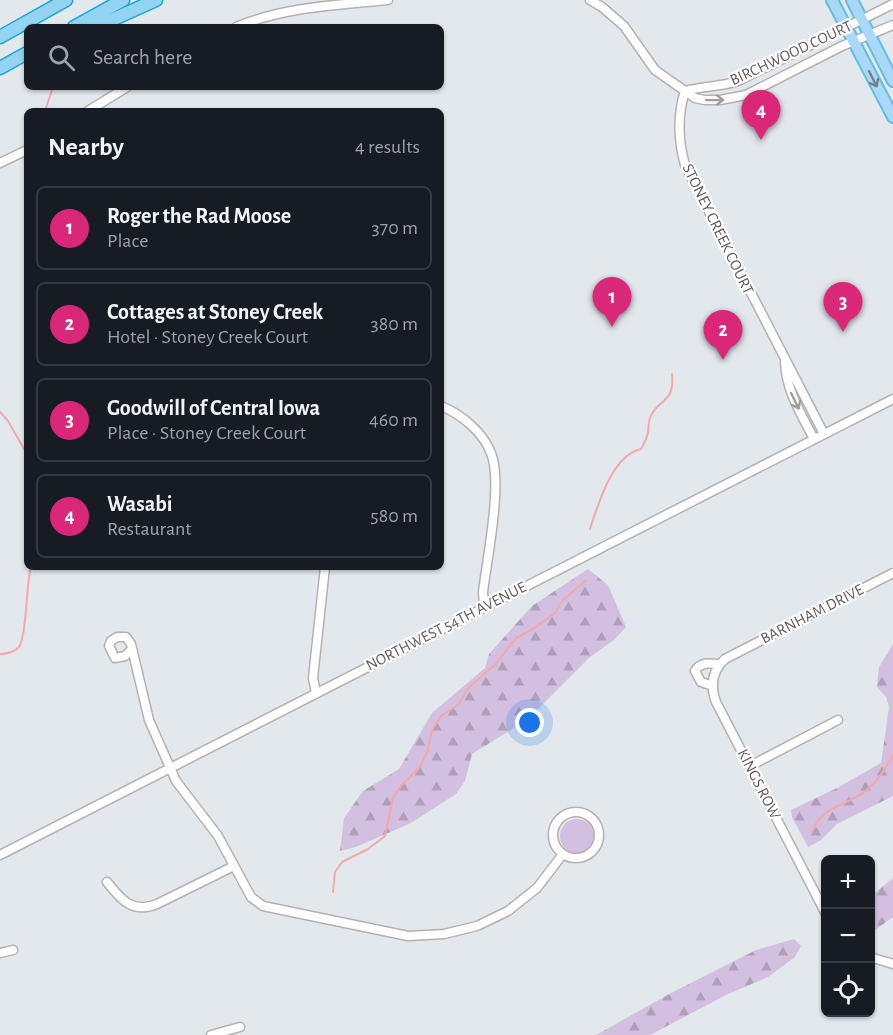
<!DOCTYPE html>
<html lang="en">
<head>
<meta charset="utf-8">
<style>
	:root { --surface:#171b24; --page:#20242c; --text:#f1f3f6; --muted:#9ea1a6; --line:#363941; --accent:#db2777 }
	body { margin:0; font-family:"Alegreya Sans",sans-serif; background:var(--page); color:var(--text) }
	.controls { position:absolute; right:18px; bottom:18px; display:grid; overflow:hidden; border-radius:9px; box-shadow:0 2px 4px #0004 }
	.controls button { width:54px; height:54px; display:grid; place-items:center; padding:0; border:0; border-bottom:2px solid var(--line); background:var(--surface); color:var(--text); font:30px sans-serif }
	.you { position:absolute; left:530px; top:723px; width:21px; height:21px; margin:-15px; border:4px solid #fff; border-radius:50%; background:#1a73e8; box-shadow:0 0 0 9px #1a73e833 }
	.badge { display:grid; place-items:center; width:39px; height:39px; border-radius:50%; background:var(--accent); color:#fff; font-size:20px; font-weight:700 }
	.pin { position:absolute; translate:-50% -50px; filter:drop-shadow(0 2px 3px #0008) }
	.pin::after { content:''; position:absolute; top:32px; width:21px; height:18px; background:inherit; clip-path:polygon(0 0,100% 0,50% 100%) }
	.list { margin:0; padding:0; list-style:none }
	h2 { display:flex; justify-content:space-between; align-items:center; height:78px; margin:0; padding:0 24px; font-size:26px }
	h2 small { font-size:20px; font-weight:400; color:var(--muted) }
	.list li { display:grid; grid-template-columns:39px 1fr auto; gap:18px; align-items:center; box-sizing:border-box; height:84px; margin:0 12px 12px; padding:0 12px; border:2px solid var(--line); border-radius:9px }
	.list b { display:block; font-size:22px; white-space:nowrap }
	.list p { margin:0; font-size:20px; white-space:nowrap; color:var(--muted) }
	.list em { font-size:20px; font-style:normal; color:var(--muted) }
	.icon { flex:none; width:33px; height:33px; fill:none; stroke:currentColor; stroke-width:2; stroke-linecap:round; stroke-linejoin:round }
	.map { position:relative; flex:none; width:893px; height:1035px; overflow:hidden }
	.search { position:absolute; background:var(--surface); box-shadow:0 2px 4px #0004; left:24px; top:24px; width:420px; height:66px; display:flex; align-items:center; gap:15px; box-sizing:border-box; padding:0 21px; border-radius:9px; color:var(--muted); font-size:22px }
	.panel { position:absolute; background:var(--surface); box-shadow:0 2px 4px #0004; left:24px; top:108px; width:420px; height:462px; border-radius:9px }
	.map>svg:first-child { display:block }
</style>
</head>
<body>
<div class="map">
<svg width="893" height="1035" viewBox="0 0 893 1035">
	<defs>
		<pattern id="forest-firs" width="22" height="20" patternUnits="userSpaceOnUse" patternTransform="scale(1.5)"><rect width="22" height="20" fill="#d3c0e1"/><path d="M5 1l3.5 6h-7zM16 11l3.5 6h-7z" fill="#af9fb9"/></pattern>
	</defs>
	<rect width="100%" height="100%" fill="#e2e8ec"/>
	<!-- green -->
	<path fill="#d3c0e1" d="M560 836a17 17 0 1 1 34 0a17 17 0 1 1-34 0Z"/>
	<!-- forest -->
	<path fill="url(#forest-firs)" d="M 588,569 L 608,585 L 626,627 L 614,640 L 590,657 L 527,720 L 472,754 L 465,781 L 456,794 L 411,823 L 356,847 L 340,851 L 344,818 L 363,791 L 399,769 L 432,713 L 485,668 L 489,654 L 532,606 Z
		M 893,644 L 893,796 L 837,824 L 821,840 L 808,847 L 792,817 L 791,810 L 837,788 L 881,763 L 889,707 L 886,697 L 877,687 L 879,667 Z
		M 893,878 L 893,917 L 871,933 L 871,896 Z
		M 794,939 L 801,946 L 795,957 L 768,977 L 726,995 L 650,1035 L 596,1035 L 671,993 L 756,950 Z"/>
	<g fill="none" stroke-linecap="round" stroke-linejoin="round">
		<!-- stream -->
		<path stroke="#f6a7a7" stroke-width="2" d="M 45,111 L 53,87
			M 0,412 L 8,421 L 27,454
			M 590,529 C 598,505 612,455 641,449 C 644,444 647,438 648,432 C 649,426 648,423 650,418 C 657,398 675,405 672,374
			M 0,654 C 5,654 14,652 18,648 C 27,639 26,583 31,567
			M 812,832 C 822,804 849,806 868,789 C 879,779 887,767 893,754
			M 333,892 L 335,872 L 342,862 L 368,849 L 385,836 L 393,798 L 401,786 L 419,768 L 427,753 L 432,730 L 441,716 L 458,705 L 469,687 L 495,665 L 516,638 L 533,629 L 555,613 L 563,600 L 585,581"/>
		<!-- minor casing -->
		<g stroke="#b6b1af" stroke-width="11">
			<path id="minor" d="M 590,0 L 602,7 L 624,26 L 655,70 L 695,98 L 704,100 L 720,100 L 746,95 L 842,46 L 893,25
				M 236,27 C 284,7 336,5 388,0
				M 685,91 C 677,116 678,140 685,165 L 824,434
				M 685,91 C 703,86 720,87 738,81 L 893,4
				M 88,111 L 127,87
				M 0,163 L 27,150
				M 785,362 C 786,390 801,414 814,439
				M 441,406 C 461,414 483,432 491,453 C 503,483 487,558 483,592 L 484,607
				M 132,649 L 125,656 L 115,658 L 109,646 L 111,641 L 117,637 L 126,637 L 131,644 L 149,720 L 176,781 L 218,836 L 251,897 L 263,906 L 408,936 L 444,934 L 477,926 L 508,911 L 537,888 L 563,854
				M 713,686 L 701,682 L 695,671 C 700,662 710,663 719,664
				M 316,693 L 313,678 L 325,567
				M 750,766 L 838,720
				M553 835a23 23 0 1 1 46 0a23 23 0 1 1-46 0Z
				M 0,855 L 893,399
				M 107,882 C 121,900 133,914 157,904 L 234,866
				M 826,914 L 716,702 C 710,686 712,671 725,659 L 893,573
				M 0,953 L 13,950
				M 870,957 L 893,964
				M 211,1035 L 240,1027"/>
		</g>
		<!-- major casing -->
		<g stroke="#63bee3" stroke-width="14">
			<path id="major" d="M 832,0 L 893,117
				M 852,0 L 893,81"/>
		</g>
		<!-- highway casing -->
		<g stroke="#15a6d8" stroke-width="15">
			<path id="highway" d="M 74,27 L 123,0
				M 96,27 L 156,0
				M 0,37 L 66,0
				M 0,68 L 27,53"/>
		</g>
		<!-- minor -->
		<use href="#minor" stroke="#fff" stroke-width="8"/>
		<!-- major -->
		<use href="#major" stroke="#abd8f7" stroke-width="10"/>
		<!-- highway -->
		<use href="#highway" stroke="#92d4f2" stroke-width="12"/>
	</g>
	<!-- one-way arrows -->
	<defs><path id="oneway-shaft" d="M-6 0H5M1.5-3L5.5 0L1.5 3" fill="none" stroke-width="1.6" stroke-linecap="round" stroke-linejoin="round" transform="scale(1.5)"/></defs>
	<use stroke="#778089" href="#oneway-shaft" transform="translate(873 79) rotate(63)"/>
	<g stroke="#a09d9c">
		<use href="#oneway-shaft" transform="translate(715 100) rotate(-1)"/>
		<use href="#oneway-shaft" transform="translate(795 401) rotate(64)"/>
	</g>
	<g text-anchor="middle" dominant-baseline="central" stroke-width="4.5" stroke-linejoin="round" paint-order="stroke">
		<!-- street labels -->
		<g font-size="16" fill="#615b5a" stroke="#fff">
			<text transform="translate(791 53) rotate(-25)">BIRCHWOOD COURT</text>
			<text transform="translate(718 229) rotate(64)">STONEY CREEK COURT</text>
			<text transform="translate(812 614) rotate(-27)">BARNHAM DRIVE</text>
			<text transform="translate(446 626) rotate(-27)">NORTHWEST 54TH AVENUE</text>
			<text transform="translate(759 784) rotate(63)">KINGS ROW</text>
		</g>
	</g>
</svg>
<div class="controls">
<button>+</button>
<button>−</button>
<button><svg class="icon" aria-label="locate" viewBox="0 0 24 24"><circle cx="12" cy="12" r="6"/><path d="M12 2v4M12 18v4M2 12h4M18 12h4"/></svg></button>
</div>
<div class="you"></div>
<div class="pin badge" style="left:612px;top:327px">1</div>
<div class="pin badge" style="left:723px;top:360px">2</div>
<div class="pin badge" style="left:843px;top:332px">3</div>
<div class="pin badge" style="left:761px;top:140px">4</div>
<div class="search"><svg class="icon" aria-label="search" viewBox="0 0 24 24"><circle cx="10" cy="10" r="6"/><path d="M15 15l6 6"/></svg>Search here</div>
<section class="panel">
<h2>Nearby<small>4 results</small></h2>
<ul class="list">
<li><span class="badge">1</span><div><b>Roger the Rad Moose</b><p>Place</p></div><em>370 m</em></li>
<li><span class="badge">2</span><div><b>Cottages at Stoney Creek</b><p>Hotel · Stoney Creek Court</p></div><em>380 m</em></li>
<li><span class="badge">3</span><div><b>Goodwill of Central Iowa</b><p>Place · Stoney Creek Court</p></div><em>460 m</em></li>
<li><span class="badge">4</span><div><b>Wasabi</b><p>Restaurant</p></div><em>580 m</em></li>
</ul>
</section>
</div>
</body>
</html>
